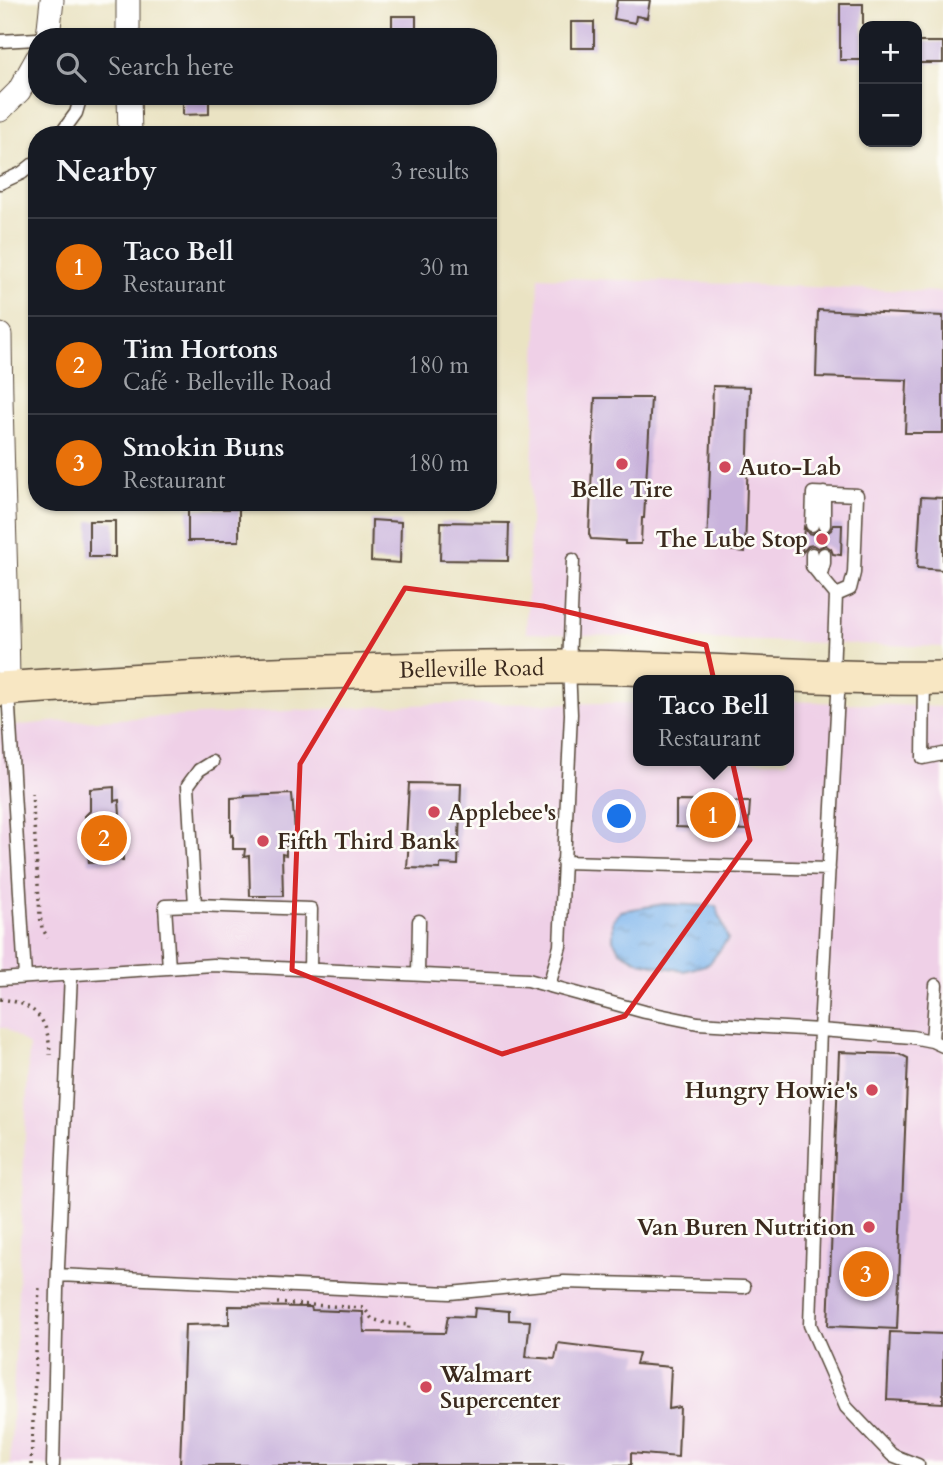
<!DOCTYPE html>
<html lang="en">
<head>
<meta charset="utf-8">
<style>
	:root { --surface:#171b24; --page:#242831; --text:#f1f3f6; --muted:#9ea1a6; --line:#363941; --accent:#db2777 }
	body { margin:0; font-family:Cardo,serif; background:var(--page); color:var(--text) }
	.controls { position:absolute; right:21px; top:21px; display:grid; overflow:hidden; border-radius:14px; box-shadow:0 2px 5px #0004 }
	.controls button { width:63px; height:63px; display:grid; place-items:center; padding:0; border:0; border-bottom:2px solid var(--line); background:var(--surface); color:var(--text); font:35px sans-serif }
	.you { position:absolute; left:620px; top:817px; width:24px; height:24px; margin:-18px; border:5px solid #fff; border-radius:50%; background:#1a73e8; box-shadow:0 0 0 10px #1a73e833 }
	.badge { display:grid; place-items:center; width:46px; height:46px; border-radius:50%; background:var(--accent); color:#fff; font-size:23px; font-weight:700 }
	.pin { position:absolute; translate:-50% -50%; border:4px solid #fff; box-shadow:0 2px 7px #0006 }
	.popup { position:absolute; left:633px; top:675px; width:161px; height:91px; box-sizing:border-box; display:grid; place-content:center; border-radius:14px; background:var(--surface); filter:drop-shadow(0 2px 5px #0005); font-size:23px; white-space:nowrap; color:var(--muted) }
	.popup b { font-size:26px; color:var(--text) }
	.popup::after { content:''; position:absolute; left:50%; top:100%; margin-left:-14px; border:14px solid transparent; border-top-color:var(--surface) }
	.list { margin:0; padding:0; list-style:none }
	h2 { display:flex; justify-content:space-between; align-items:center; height:91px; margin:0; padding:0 28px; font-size:30px }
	h2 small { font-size:23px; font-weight:400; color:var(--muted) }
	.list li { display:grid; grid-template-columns:46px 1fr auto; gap:21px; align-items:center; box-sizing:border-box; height:98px; padding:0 28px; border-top:2px solid var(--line) }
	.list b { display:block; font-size:26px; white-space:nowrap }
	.list p { margin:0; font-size:23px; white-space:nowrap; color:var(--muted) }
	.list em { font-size:23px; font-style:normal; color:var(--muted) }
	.icon { flex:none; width:38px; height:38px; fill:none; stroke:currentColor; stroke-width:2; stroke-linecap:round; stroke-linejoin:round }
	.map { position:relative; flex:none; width:943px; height:1465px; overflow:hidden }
	.search { position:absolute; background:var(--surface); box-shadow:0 2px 5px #0004; left:28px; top:28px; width:469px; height:77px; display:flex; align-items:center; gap:18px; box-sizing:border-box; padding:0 24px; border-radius:28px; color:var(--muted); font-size:26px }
	.panel { position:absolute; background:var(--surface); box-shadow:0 2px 5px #0004; left:28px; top:126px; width:469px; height:385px; border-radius:28px }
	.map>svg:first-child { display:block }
</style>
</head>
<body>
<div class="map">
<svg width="943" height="1465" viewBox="0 0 943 1465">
	<defs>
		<pattern id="water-ripples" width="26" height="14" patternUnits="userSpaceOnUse" patternTransform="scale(1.75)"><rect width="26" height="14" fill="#7eb5ed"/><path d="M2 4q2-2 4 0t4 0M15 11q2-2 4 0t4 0" fill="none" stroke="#6893bf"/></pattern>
	</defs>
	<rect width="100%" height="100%" fill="#fdfcf7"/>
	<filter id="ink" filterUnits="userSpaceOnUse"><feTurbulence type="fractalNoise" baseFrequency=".0143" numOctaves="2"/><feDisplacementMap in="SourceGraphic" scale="14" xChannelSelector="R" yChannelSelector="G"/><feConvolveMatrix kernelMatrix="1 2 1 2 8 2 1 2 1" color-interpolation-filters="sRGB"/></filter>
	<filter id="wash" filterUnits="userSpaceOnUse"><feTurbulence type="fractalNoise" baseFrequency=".00686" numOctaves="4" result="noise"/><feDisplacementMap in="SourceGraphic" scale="28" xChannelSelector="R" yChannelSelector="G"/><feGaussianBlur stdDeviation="1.57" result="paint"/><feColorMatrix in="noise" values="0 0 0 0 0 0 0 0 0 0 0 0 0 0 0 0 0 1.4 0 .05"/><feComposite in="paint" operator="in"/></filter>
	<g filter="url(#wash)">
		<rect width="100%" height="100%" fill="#eae3c3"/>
		<!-- built -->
		<path fill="#efd0e7" d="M 539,277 L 943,292 L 943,647 L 526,633 Z
			M 788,701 L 943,707 L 943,1465 L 10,1465 L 29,1046 L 5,1028 L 0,1028 L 0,727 L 52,722 L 433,704 L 638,703 L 638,761 L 788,761 Z"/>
		<!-- water -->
		<path fill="url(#water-ripples)" stroke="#5c7086" stroke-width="2" d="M 664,904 L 716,906 L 728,939 L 709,964 L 684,971 L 640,962 L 620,951 L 613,940 L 613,920 L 621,911 Z"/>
		<g id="blocks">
			<!-- building -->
			<path fill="#c9b3dc" d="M 617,0 L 650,0 L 647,18 L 636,16 L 635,23 L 614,19 Z
				M 840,4 L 863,4 L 863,60 L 840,60 Z
				M 392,16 L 416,16 L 416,37 L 392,37 Z
				M 571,22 L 594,22 L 594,48 L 571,48 Z
				M 917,42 L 943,42 L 943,63 L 917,63 Z
				M 183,96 L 209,96 L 209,114 L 183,115 Z
				M 818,310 L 943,316 L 943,433 L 905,433 L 907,380 L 816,377 Z
				M 713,386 L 750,387 L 745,552 L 707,548 Z
				M 595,398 L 651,398 L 644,518 L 642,518 L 641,544 L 625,544 L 625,541 L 591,539 L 589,534 Z
				M 921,497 L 943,498 L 943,570 L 917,568 Z
				M 188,509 L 239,509 L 239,541 L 188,541 Z
				M 372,520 L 401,522 L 400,563 L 371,561 Z
				M 89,521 L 115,521 L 115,557 L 89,557 Z
				M 441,522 L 509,523 L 508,561 L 440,560 Z
				M 833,525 L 842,525 L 841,555 L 833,554 L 831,549 L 825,545 L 818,548 L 813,545 L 808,546 L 802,553 L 804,527 L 808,533 L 812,534 L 818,531 L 825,534 L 831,530 Z
				M 409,783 L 461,784 L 458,865 L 440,864 L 440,869 L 407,868 L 409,839 L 406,839 Z
				M 114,787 L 114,801 L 119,800 L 123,860 L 89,863 L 85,816 L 90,811 L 90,789 Z
				M 292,794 L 295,832 L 293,833 L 294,846 L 286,847 L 286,855 L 282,854 L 283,896 L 250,896 L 249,856 L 244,857 L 245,849 L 233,849 L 233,835 L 231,836 L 231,798 L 245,797 L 245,796 Z
				M 676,801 L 750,802 L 748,830 L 676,827 Z
				M 839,1052 L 900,1054 L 908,1058 L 897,1329 L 828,1326 Z
				M 229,1306 L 311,1307 L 312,1310 L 363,1312 L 364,1332 L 445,1333 L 448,1316 L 474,1317 L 475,1308 L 509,1311 L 509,1320 L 530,1321 L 526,1357 L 555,1359 L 558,1343 L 639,1353 L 636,1364 L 671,1367 L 669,1409 L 680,1407 L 678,1457 L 631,1453 L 631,1465 L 180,1465 L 185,1325 L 229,1324 Z
				M 890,1332 L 943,1334 L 943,1403 L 887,1400 Z"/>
		</g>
	</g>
	<g filter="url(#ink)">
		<use href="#blocks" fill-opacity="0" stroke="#554637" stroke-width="2"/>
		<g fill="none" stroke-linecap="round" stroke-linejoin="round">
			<!-- service casing -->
			<g stroke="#554637" stroke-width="15">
				<path id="service" d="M 0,41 L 37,39
					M 60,135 L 76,113 L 81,96
					M 0,183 L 22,173 L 37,161
					M 824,493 L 824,525
					M 812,554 L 812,566 L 836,595 L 850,589 L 854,573 L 857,495 L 813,493 L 812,525
					M 820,577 L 824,563 L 824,554
					M 833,675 L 836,595
					M 839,676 L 820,1030 L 810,1325 L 846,1407 L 892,1455 L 918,1465
					M 924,679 L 923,758 L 943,754
					M 8,691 L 25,977
					M 563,862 L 829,869
					M 195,905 L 188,785 L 199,770 L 212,762
					M 169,968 L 165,906 L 195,905 L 311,909 L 310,969
					M 418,974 L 419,921
					M 0,979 L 213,965 L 528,980 L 645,1012 L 698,1023 L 820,1030 L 912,1037 L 932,1041 L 943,1046
					M 549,986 L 560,946 L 571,714 L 569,667 L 573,560
					M 932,1041 L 936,985
					M 58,1275 L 450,1293 L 564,1282 L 744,1287
					M 53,1465 L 57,1290 L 71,974"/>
			</g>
			<!-- minor casing -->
			<g stroke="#554637" stroke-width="25">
				<path id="minor" d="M 48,37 L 52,0
					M 128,37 L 128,0
					M 129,96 L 130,135
					M 0,110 L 19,91 L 37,59
					M 0,335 C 1,453 7,571 8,688"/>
			</g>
			<!-- secondary casing -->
			<g stroke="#554637" stroke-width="36">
				<g id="secondary">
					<path id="s1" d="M 0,689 C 189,676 378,668 567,667 C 692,667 818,680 943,678"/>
				</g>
			</g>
			<!-- path -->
			<path stroke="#554637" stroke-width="3.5" stroke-dasharray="2 5" stroke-linecap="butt" d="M 32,793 L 40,915 L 42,928 L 48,938
				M 0,999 C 36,1003 49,1020 50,1055
				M 277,1303 L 364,1308 L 372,1319 L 386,1323 L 409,1325 L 408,1333
				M 31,1465 L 39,1287"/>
			<!-- service -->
			<use href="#service" stroke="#fff" stroke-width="12"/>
			<!-- minor -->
			<use href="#minor" stroke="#fff" stroke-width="23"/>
			<!-- secondary -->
			<use href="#secondary" stroke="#f8e7c3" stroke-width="33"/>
		</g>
	</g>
	<!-- marked area -->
	<path fill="none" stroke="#d62828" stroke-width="5" stroke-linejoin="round" d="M 405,588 L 543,606 L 706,645 L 750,840 L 625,1016 L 502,1054 L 292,970 L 300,764 Z"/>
	<!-- markers -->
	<g fill="#d1495b" stroke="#fdfcf7" stroke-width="2.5">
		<circle cx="622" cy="464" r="7"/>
		<circle cx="725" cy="467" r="7"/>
		<circle cx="822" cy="539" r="7"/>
		<circle cx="434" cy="812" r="7"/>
		<circle cx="263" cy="841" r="7"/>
		<circle cx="872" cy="1090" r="7"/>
		<circle cx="869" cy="1227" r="7"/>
		<circle cx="426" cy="1387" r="7"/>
	</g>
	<g text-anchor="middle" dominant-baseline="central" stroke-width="5" stroke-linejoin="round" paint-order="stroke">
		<!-- poi labels -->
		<g font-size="23" font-weight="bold" fill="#3b2a1e" stroke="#fdfcf7" text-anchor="start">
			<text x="739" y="467">Auto-Lab</text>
			<text x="622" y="489" text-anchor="middle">Belle Tire</text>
			<text x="808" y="539" text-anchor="end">The Lube Stop</text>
			<text x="448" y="812">Applebee's</text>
			<text x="277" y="841">Fifth Third Bank</text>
			<text x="858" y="1090" text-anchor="end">Hungry Howie's</text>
			<text x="855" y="1227" text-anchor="end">Van Buren Nutrition</text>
			<text x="440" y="1374">Walmart<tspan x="440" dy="26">Supercenter</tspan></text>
		</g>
		<!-- street labels -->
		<g font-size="23" fill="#3b2a1e" stroke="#fdfcf7">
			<text stroke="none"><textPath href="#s1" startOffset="472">Belleville Road</textPath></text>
		</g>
	</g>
</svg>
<div class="controls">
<button>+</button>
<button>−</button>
</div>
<div class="you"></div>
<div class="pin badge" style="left:713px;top:815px;background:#e8710a">1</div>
<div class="popup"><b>Taco Bell</b>Restaurant</div>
<div class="pin badge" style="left:104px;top:838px;background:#e8710a">2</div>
<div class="pin badge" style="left:866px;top:1274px;background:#e8710a">3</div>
<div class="search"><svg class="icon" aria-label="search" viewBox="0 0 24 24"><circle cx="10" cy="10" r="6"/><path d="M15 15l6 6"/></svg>Search here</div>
<section class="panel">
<h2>Nearby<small>3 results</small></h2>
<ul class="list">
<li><span class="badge" style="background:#e8710a">1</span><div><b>Taco Bell</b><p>Restaurant</p></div><em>30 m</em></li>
<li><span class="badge" style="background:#e8710a">2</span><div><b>Tim Hortons</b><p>Café · Belleville Road</p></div><em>180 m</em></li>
<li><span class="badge" style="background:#e8710a">3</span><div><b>Smokin Buns</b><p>Restaurant</p></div><em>180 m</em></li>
</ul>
</section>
</div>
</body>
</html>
